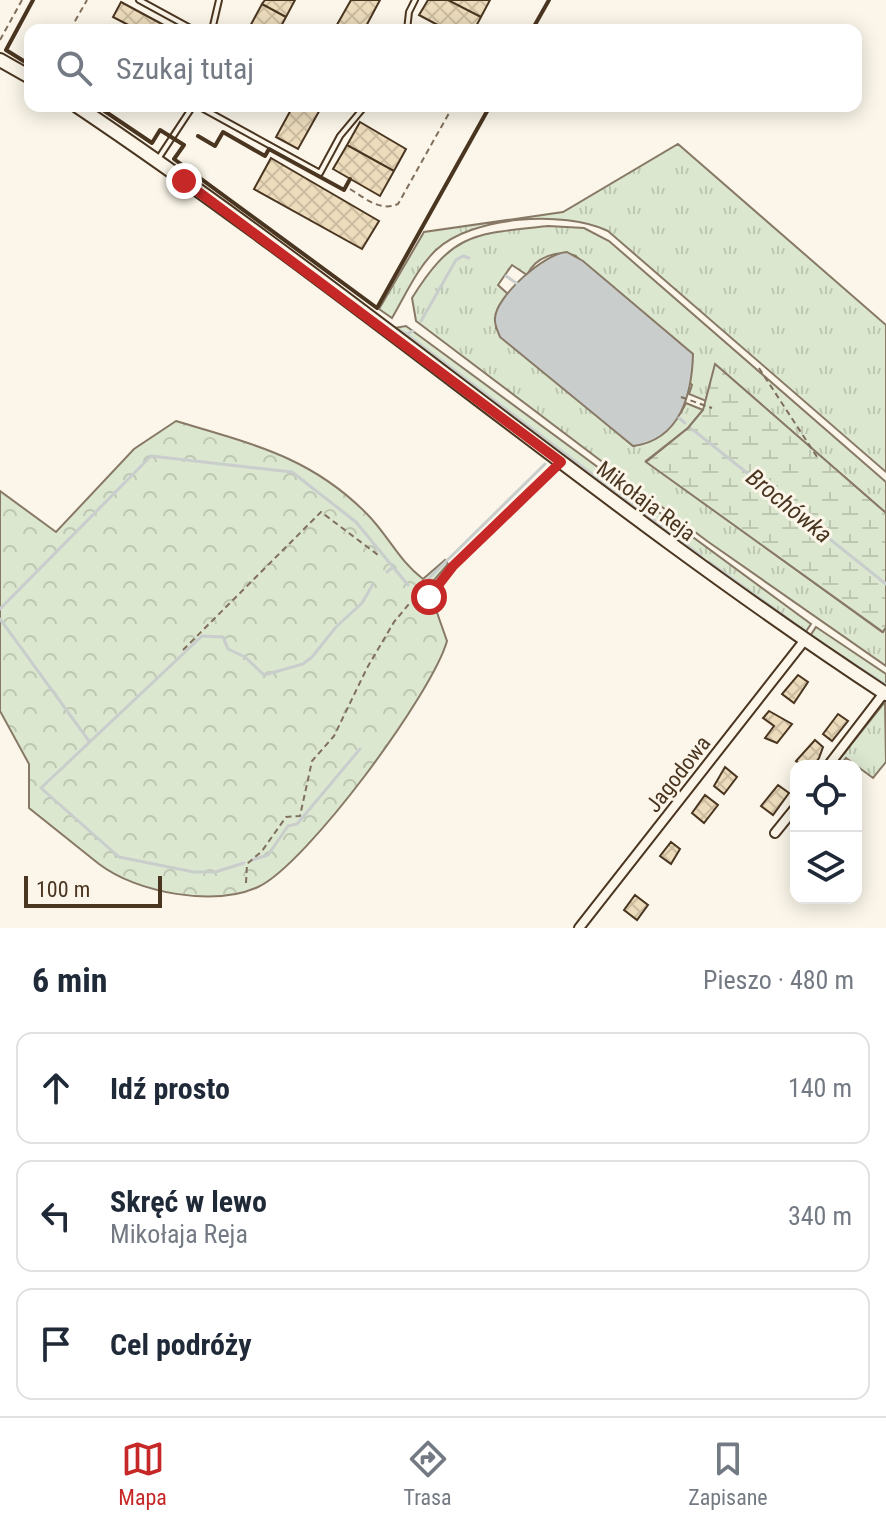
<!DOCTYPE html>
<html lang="pl">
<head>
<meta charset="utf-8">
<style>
	:root { --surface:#fff; --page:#f2f2f3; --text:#1f2937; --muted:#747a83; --line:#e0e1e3; --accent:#c62828 }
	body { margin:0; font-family:"Roboto Condensed",sans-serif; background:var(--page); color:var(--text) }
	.controls { position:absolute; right:24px; bottom:24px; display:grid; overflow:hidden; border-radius:16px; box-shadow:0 4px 20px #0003 }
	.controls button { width:72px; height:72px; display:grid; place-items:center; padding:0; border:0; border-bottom:2px solid var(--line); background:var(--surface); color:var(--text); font:40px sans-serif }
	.scale { position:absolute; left:24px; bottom:20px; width:138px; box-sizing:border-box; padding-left:8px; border:4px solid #4a3520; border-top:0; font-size:22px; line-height:28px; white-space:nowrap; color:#4a3520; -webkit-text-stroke:6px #fbf6e9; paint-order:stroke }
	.stop { position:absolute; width:24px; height:24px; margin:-18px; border:6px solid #c62828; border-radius:50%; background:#fff }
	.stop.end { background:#c62828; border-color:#fff; box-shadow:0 2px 8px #0008 }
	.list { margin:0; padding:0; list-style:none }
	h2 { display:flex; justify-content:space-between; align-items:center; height:104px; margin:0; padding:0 32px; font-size:34px }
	h2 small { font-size:26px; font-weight:400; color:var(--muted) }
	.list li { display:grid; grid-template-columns:52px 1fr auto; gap:24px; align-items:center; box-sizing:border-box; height:112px; margin:0 16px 16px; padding:0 16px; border:2px solid var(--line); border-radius:16px }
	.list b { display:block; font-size:30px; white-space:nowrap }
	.list p { margin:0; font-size:26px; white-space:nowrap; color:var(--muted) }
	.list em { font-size:26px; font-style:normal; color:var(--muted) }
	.icon { flex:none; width:44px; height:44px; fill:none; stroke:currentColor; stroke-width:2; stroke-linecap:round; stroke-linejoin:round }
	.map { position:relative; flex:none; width:886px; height:928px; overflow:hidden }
	.search { position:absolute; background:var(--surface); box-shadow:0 4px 20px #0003; left:24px; right:24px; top:24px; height:88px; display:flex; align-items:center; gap:20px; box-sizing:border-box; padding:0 28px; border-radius:16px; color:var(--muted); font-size:30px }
	.sheet { height:488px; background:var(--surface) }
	nav { display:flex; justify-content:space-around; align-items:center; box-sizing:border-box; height:112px; border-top:2px solid var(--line); background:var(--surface); font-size:22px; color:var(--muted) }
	nav a { display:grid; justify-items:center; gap:4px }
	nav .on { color:var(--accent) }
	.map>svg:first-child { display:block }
</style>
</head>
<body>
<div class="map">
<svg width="886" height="928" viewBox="0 0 886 928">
	<defs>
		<pattern id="grass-tufts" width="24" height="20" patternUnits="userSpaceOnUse" patternTransform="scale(2)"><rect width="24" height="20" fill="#dce7d0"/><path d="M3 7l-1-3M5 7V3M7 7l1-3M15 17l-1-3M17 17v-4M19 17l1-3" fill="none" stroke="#bec7b2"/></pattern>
		<pattern id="forest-crowns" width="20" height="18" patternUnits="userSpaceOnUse" patternTransform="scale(2)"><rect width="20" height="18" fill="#dce7d0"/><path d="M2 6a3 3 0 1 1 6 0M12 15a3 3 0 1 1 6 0" fill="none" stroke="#bec7b2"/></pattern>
		<pattern id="wetland-marsh" width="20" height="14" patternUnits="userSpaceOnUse" patternTransform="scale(2)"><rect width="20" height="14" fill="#dce7d0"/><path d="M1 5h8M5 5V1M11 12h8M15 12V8" fill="none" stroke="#bec7b2"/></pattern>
		<pattern id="building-cross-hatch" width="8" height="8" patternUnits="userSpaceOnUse" patternTransform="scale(2)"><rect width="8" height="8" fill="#ecdcbc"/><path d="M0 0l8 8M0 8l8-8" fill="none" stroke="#ccbda1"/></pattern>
	</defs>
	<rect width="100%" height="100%" fill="#fbf6e9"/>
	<!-- grass -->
	<path fill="url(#grass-tufts)" stroke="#887966" stroke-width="2" d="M 678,144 L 886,325 L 886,472 L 608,231 C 564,210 472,216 436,250 C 417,268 405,296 392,318 L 379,309 L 424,232 L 563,212 Z
		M 548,226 L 584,228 L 609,241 L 886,482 L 886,513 L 716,365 L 706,401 L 689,394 L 692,385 L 576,256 C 558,249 535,257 527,275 L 512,265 L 498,285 L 509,295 L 498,308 L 496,328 L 633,446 C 657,443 676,424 686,403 L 703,410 L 688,428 L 646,461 L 882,632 L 886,627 L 886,666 L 707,541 L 416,321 L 412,298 C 453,232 474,234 548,226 Z
		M 406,326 L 811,624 L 805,633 L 747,597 L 394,328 Z
		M 816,627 L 886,674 L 886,688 L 810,636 Z
		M 885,702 L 886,762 L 873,778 L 846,758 L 840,766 L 834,766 Z"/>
	<!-- forest -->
	<path fill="url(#forest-crowns)" stroke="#887966" stroke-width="2" d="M 176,421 C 251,444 310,456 367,514 C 388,535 399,561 423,579 L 445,560 L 448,564 L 428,587 L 447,641 C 432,694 307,864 258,887 C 214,907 137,893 99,864 L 29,808 L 29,764 L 0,711 L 0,491 L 56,532 L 134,449 Z"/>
	<!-- wetland -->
	<path fill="url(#wetland-marsh)" stroke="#887966" stroke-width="2" d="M 715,364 L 886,513 L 886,627 L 883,632 L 646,462 L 688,428 L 703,410 Z"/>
	<!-- water -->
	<path fill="#c9cecd" stroke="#887966" stroke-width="2" d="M 567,252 L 583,261 L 693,354 C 692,393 681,440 633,446 L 500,337 C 498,331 494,325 495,318 C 496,296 545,253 567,252 Z"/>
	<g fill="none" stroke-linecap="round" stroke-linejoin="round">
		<!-- stream -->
		<path stroke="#c9cecd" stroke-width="3" d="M 506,276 L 519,285
			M 421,321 L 456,260 L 463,256 L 469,258
			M 401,331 L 407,334 L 413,331
			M 406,334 L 701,556
			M 679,418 L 685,423
			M 692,429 L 886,584
			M 709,562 L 805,631
			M 387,572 L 393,567 L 408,585
			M 414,593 L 545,464
			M 0,609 L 151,456 L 292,472 L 356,522 L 393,567
			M 0,619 L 89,741
			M 814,638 L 886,685
			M 252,860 L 268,855 L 288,826 L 297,824 L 360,749
			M 244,863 L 215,872 L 194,872 L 119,857 L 41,788 L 202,636 L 223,637 L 228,649 L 245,657 L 264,675 L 303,664 L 312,657 L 336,627 L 362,603 L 373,584"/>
	</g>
	<!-- building -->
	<path fill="url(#building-cross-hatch)" stroke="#4a3520" stroke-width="2" d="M 265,0 L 295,0 L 286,17 L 262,4 Z
		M 351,0 L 380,0 L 364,30 L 334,30 Z
		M 428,0 L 448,0 L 481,17 L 474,30 L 447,30 L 419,15 Z
		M 448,0 L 490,0 L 481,17 Z
		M 121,2 L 173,30 L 138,30 L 113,17 Z
		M 262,4 L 286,17 L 279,30 L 248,30 Z
		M 293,106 L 322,106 L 298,149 L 276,137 Z
		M 360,122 L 406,149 L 394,171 L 347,145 Z
		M 347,145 L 394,171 L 380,196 L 333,169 Z
		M 271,158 L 379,221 L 362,249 L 254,189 Z
		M 798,675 L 808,682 L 794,703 L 782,694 Z
		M 769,711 L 792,724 L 777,743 L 765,738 L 774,726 L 763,718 Z
		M 838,714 L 848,721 L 832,741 L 823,734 Z
		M 815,740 L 823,747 L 819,758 L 813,766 L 803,766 L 796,761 Z
		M 725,767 L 737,777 L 724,794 L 714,786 Z
		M 778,785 L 789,793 L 773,815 L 761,806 Z
		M 705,795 L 718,805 L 704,823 L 692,813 Z
		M 671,842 L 680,849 L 671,864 L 660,856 Z
		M 635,895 L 648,905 L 637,920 L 624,910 Z"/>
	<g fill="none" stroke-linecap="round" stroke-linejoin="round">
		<!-- lane casing -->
		<g stroke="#4a3520" stroke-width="8">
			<path id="lane" d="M 139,0 L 194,30
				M 212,30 L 219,0
				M 407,30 L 409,12 L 415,0
				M 198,106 L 320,173 L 340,136 L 365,106
				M 158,159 L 193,106"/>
		</g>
		<!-- street casing -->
		<g stroke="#4a3520" stroke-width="12">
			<path id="street" d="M 828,766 L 884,693
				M 775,833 L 796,807
				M 579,928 L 804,641"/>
		</g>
		<!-- secondary casing -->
		<g stroke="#4a3520" stroke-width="16">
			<path id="secondary" d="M 0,60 L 30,77
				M 77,106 C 354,292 607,511 886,694"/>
		</g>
		<!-- path -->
		<path stroke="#7f6f5c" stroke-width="2" stroke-dasharray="6 4" stroke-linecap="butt" d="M 70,30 L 87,0
			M 0,40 L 22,0
			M 350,189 C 365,198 380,212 398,204 L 453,106
			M 759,368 L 819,460
			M 681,397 L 712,408
			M 183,650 L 321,512 L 378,555
			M 246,883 L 247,864 L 262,851 L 286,817 L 300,816 L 312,761 L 334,736 L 367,668 L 394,622 L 409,604 L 429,597 L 453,566 L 554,468"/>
		<!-- lane -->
		<use href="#lane" stroke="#fbf6e9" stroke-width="4"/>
		<!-- street -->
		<use href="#street" stroke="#fbf6e9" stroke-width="8"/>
		<!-- secondary -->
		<use href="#secondary" stroke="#fbf6e9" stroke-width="12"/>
		<!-- wall -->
		<path stroke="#4a3520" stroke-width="4" d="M 532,30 L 549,0
			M 30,65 L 6,50 L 33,0
			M 97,106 L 152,143 L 160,130 L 184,145 L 174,159 L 377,308 L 490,106
			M 198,136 L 215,146 L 223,132 L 265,156 L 269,149 L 344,190 L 350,179"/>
	</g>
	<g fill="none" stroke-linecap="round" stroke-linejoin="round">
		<!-- route -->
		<path stroke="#c62828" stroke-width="10" d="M 184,181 L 561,462 L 453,566 L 429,597"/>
	</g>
	<g text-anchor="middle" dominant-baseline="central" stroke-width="6" stroke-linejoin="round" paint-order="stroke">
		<!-- street labels -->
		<g font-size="22" fill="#4a3520" stroke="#fbf6e9">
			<text transform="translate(646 501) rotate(37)">Mikołaja Reja</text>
			<text transform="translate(678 774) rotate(-52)">Jagodowa</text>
		</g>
		<!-- water labels -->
		<g font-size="24" font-style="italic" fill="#4a3520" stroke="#fbf6e9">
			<text transform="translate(789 506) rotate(39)">Brochówka</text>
		</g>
	</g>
</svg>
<div class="controls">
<button><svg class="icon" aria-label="locate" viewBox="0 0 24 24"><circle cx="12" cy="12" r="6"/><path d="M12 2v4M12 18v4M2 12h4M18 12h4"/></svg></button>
<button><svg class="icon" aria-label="layers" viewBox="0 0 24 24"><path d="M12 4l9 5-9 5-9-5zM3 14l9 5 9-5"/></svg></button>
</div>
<div class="scale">100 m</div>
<div class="stop" style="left:429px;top:597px"></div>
<div class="stop end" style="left:184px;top:181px"></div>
<div class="search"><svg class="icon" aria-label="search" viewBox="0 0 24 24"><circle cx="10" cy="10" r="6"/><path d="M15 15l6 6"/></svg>Szukaj tutaj</div>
</div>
<section class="sheet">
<h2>6 min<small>Pieszo · 480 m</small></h2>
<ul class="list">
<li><svg class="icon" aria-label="ahead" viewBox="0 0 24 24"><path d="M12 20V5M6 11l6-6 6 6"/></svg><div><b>Idź prosto</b></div><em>140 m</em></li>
<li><svg class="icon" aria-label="left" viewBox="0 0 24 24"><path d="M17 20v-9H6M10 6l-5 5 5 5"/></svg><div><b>Skręć w lewo</b><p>Mikołaja Reja</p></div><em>340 m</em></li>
<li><svg class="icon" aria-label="arrive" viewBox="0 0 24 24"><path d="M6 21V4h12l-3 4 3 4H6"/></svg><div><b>Cel podróży</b></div></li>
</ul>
</section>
<nav>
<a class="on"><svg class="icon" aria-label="map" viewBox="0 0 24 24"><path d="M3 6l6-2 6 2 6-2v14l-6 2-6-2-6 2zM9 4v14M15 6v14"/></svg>Mapa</a>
<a><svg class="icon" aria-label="directions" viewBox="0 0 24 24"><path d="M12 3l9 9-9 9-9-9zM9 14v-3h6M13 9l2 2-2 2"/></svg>Trasa</a>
<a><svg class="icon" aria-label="saved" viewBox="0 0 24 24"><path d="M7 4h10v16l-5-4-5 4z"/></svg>Zapisane</a>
</nav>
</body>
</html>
